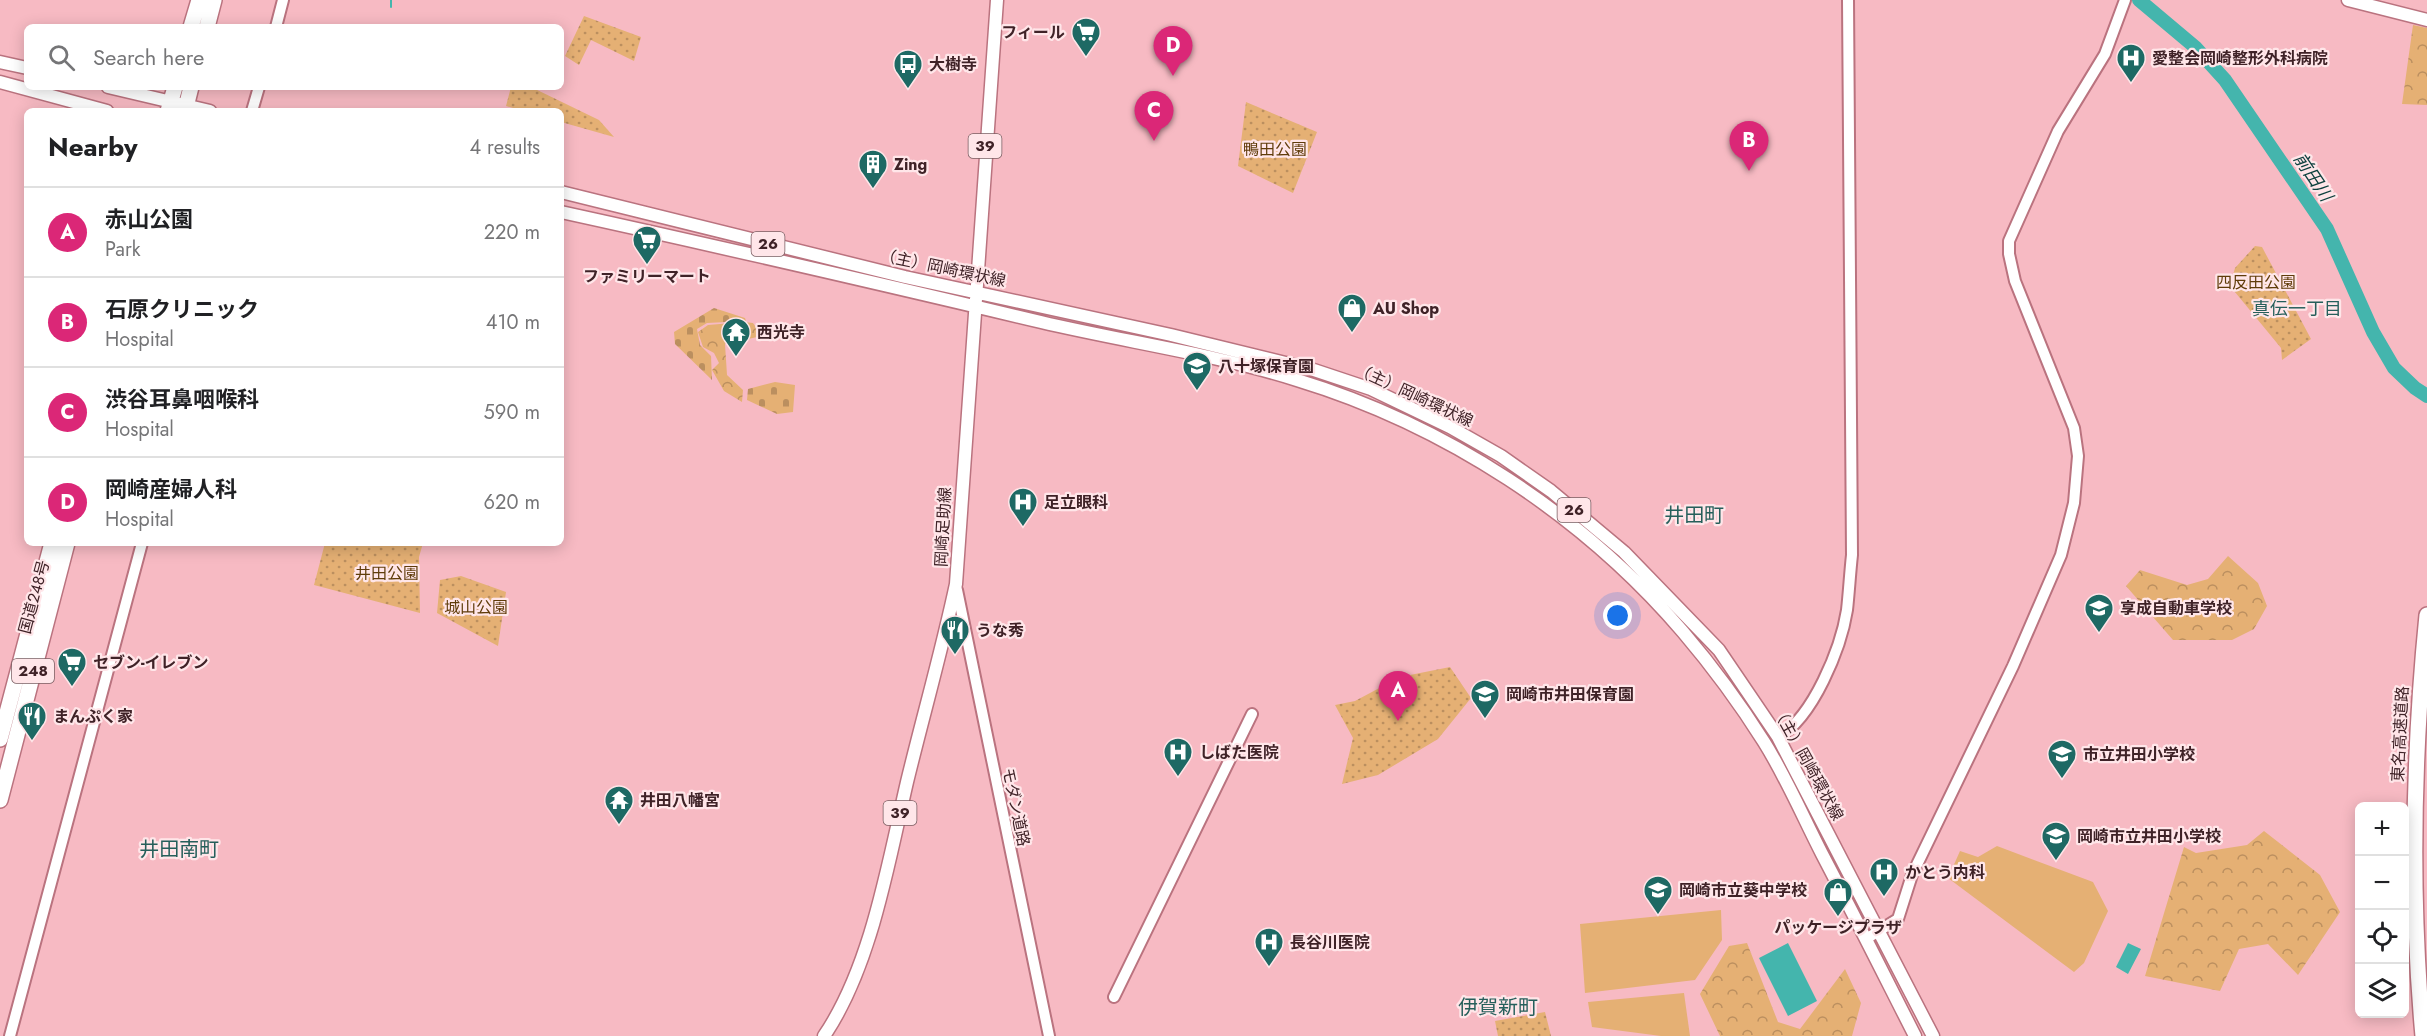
<!DOCTYPE html>
<html lang="en">
<head>
<meta charset="utf-8">
<style>
	:root { --surface:#fff; --page:#f2f2f2; --text:#202124; --muted:#757577; --line:#e0e0e0; --accent:#db2777 }
	body { margin:0; font-family:Jost,"Noto Sans JP",sans-serif; background:var(--page); color:var(--text) }
	.controls { position:absolute; right:18px; bottom:18px; display:grid; overflow:hidden; border-radius:9px; box-shadow:0 3px 15px #0003 }
	.controls button { width:54px; height:54px; display:grid; place-items:center; padding:0; border:0; border-bottom:2px solid var(--line); background:var(--surface); color:var(--text); font:30px sans-serif }
	.you { position:absolute; left:1618px; top:616px; width:21px; height:21px; margin:-15px; border:4px solid #fff; border-radius:50%; background:#1a73e8; box-shadow:0 0 0 9px #1a73e833 }
	.badge { display:grid; place-items:center; width:39px; height:39px; border-radius:50%; background:var(--accent); color:#fff; font-size:20px; font-weight:700 }
	.pin { position:absolute; translate:-50% -50px; filter:drop-shadow(0 2px 3px #0008) }
	.pin::after { content:''; position:absolute; top:32px; width:21px; height:18px; background:inherit; clip-path:polygon(0 0,100% 0,50% 100%) }
	.list { margin:0; padding:0; list-style:none }
	h2 { display:flex; justify-content:space-between; align-items:center; height:78px; margin:0; padding:0 24px; font-size:26px }
	h2 small { font-size:20px; font-weight:400; color:var(--muted) }
	.list li { display:grid; grid-template-columns:39px 1fr auto; gap:18px; align-items:center; box-sizing:border-box; height:90px; padding:0 24px; border-top:2px solid var(--line) }
	.list b { display:block; font-size:22px; white-space:nowrap }
	.list p { margin:0; font-size:20px; white-space:nowrap; color:var(--muted) }
	.list em { font-size:20px; font-style:normal; color:var(--muted) }
	.icon { flex:none; width:33px; height:33px; fill:none; stroke:currentColor; stroke-width:2; stroke-linecap:round; stroke-linejoin:round }
	.map { position:relative; flex:none; width:2427px; height:1036px; overflow:hidden }
	.search { position:absolute; background:var(--surface); box-shadow:0 3px 15px #0003; left:24px; top:24px; width:540px; height:66px; display:flex; align-items:center; gap:15px; box-sizing:border-box; padding:0 21px; border-radius:9px; color:var(--muted); font-size:22px }
	.panel { position:absolute; background:var(--surface); box-shadow:0 3px 15px #0003; left:24px; top:108px; width:540px; height:438px; border-radius:9px }
	.map>svg:first-child { display:block }
</style>
</head>
<body>
<div class="map">
<svg width="2427" height="1036" viewBox="0 0 2427 1036">
	<defs>
		<pattern id="forest-crowns" width="20" height="18" patternUnits="userSpaceOnUse" patternTransform="scale(1.5)"><rect width="20" height="18" fill="#e5b074"/><path d="M2 6a3 3 0 1 1 6 0M12 15a3 3 0 1 1 6 0" fill="none" stroke="#bb8f5f"/></pattern>
		<pattern id="cemetery-stones" width="16" height="16" patternUnits="userSpaceOnUse" patternTransform="scale(1.5)"><rect width="16" height="16" fill="#e5b074"/><path d="M2 7V4a2 2 0 0 1 4 0v3zM10 15v-3a2 2 0 0 1 4 0v3z" fill="#bb8f5f"/></pattern>
		<pattern id="park-dots" width="8" height="8" patternUnits="userSpaceOnUse" patternTransform="scale(1.5)"><rect width="8" height="8" fill="#e5b074"/><path d="M2 2h.1M6 6h.1" fill="none" stroke="#bb8f5f" stroke-width="1.8" stroke-linecap="round"/></pattern>
	</defs>
	<rect width="100%" height="100%" fill="#f7bac3"/>
	<!-- grass -->
	<path fill="#e5b074" d="M 1997,846 L 2093,882 L 2108,911 L 2084,963 L 2074,972 L 1948,878 L 1960,851 L 1978,857 Z
		M 1721,910 L 1722,940 L 1695,980 L 1585,993 L 1580,924 Z
		M 1684,993 L 1690,1036 L 1661,1036 L 1592,1027 L 1588,1002 Z"/>
	<!-- forest -->
	<path fill="url(#forest-crowns)" d="M 2413,25 L 2427,28 L 2427,105 L 2402,104 Z
		M 744,322 L 753,323 L 762,336 L 725,344 L 727,375 L 743,390 L 742,402 L 724,391 L 712,370 L 719,363 L 714,353 L 703,347 L 698,332 L 708,325 Z
		M 2228,556 L 2258,583 L 2267,606 L 2254,629 L 2232,640 L 2173,640 L 2126,586 L 2140,570 L 2187,585 L 2208,579 Z
		M 2264,831 L 2320,875 L 2340,912 L 2298,975 L 2268,944 L 2239,949 L 2220,991 L 2145,976 L 2184,847 L 2196,853 L 2247,845 Z
		M 1747,943 L 1778,1022 L 1800,1029 L 1845,969 L 1861,1003 L 1852,1036 L 1720,1036 L 1700,994 L 1729,946 Z"/>
	<!-- cemetery -->
	<path fill="url(#cemetery-stones)" d="M 714,308 L 745,318 L 746,321 L 707,323 L 697,329 L 700,345 L 711,356 L 712,380 L 675,344 L 674,332 Z
		M 775,382 L 795,385 L 793,412 L 777,414 L 747,400 L 748,389 Z"/>
	<!-- park -->
	<path fill="url(#park-dots)" d="M 584,16 L 641,37 L 634,61 L 591,40 L 579,65 L 565,56 Z
		M 511,87 L 531,87 L 599,120 L 614,137 L 561,122 L 561,111 L 523,111 L 506,106 Z
		M 1246,102 L 1317,132 L 1293,193 L 1238,166 Z
		M 2255,246 L 2262,247 L 2311,339 L 2282,360 L 2281,348 L 2230,286 L 2235,268 Z
		M 325,543 L 423,543 L 419,557 L 420,613 L 314,585 Z
		M 461,576 L 506,592 L 498,646 L 437,613 L 440,580 Z
		M 1450,667 L 1471,698 L 1438,739 L 1378,775 L 1342,784 L 1353,738 L 1335,705 L 1355,701 L 1400,677 Z
		M 1545,1012 L 1551,1036 L 1498,1036 L 1495,1021 Z"/>
	<!-- water -->
	<path fill="#44b5ad" d="M 1788,943 L 1817,1001 L 1788,1016 L 1759,958 Z
		M 2128,943 L 2141,949 L 2128,974 L 2116,967 Z"/>
	<g fill="none" stroke-linecap="round" stroke-linejoin="round">
		<!-- stream -->
		<path stroke="#44b5ad" stroke-width="2" d="M 391,0 L 391,7"/>
		<!-- river -->
		<path stroke="#44b5ad" stroke-width="14" d="M 2139,0 L 2195,47 L 2225,80 L 2327,229 L 2373,332 L 2394,368 L 2415,388 L 2427,396"/>
		<!-- minor casing -->
		<g stroke="#ba737f" stroke-width="14">
			<path id="minor" d="M 276,27 L 283,0
				M 252,111 L 259,87
				M 957,590 L 1049,1036
				M 1778,737 C 1813,718 1841,648 1847,610 C 1849,592 1850,573 1852,555 L 1848,0
				M 1866,939 L 1898,919 L 1912,875 L 2013,666 L 2061,555 L 2074,503 L 2078,456 L 2074,428 L 2015,281 L 2009,254 L 2009,241 L 2058,131 L 2105,54 L 2125,0
				M 1114,997 L 1252,714
				M 10,1036 L 142,543"/>
		</g>
		<!-- major casing -->
		<g stroke="#ba737f" stroke-width="15">
			<path id="major" d="M 2348,0 L 2427,20
				M 0,62 L 27,68
				M 0,82 L 107,111
				M 108,87 L 210,111
				M 561,192 L 905,277 L 1171,335 L 1314,370 L 1371,389 L 1450,427 L 1501,456 L 1551,491 L 1624,552 L 1719,650 L 1778,737 L 1933,1036
				M 561,212 C 721,247 881,284 1041,322 C 1126,342 1214,354 1297,380 C 1445,425 1583,515 1683,632 C 1712,666 1740,704 1764,742 C 1786,777 1803,817 1822,854 C 1854,915 1884,975 1915,1036
				M 824,1036 C 871,967 888,864 907,782 C 923,716 942,650 956,584 L 997,0"/>
		</g>
		<!-- highway casing -->
		<g stroke="#ba737f" stroke-width="18">
			<path id="highway" d="M 191,27 L 199,0
				M 207,27 L 214,0
				M 168,111 L 175,87
				M 185,111 L 191,87
				M 0,739 L 52,543
				M 0,800 L 67,543
				M 2423,1036 C 2410,895 2413,755 2427,615"/>
		</g>
		<!-- minor -->
		<use href="#minor" stroke="#fff" stroke-width="10"/>
		<!-- major -->
		<use href="#major" stroke="#fff" stroke-width="12"/>
		<!-- highway -->
		<use href="#highway" stroke="#fff" stroke-width="15"/>
	</g>
	<!-- icons -->
	<defs>
		<g id="supermarket-pin" transform="scale(1.5)"><path d="M0 17L-7.5 6A9.5 9.5 0 1 1 7.5 6Z" fill="#1e6964" stroke="#ffe6e9"/><path d="M-6-5.5h2.5l.6 2H6L4.5 2H-2.5L-4.4-4H-6ZM-1.5 3.2a1.3 1.3 0 1 0 .1 0ZM3 3.2a1.3 1.3 0 1 0 .1 0Z" fill="#fff"/></g>
		<g id="hospital-pin" transform="scale(1.5)"><path d="M0 17L-7.5 6A9.5 9.5 0 1 1 7.5 6Z" fill="#1e6964" stroke="#ffe6e9"/><path d="M-5-5h3v3.5h4V-5h3V5h-3V1.5h-4V5h-3Z" fill="#fff"/></g>
		<g id="bus-pin" transform="scale(1.5)"><path d="M0 17L-7.5 6A9.5 9.5 0 1 1 7.5 6Z" fill="#1e6964" stroke="#ffe6e9"/><path d="M-5-6H5V4H4V6H2V4H-2V6H-4V4H-5ZM-3.5-4V0h7V-4ZM-3.5 1.2v1.5H-2V1.2ZM2 1.2v1.5H3.5V1.2Z" fill="#fff"/></g>
		<g id="building-pin" transform="scale(1.5)"><path d="M0 17L-7.5 6A9.5 9.5 0 1 1 7.5 6Z" fill="#1e6964" stroke="#ffe6e9"/><path d="M-4-6H4V6H1V3H-1V6H-4ZM-2.5-4.3h1.7v1.8h-1.7ZM.8-4.3h1.7v1.8H.8ZM-2.5-1h1.7V.8h-1.7ZM.8-1h1.7V.8H.8Z" fill="#fff"/></g>
		<g id="shop-pin" transform="scale(1.5)"><path d="M0 17L-7.5 6A9.5 9.5 0 1 1 7.5 6Z" fill="#1e6964" stroke="#ffe6e9"/><path d="M-5-2.5h2.3a2.7 3.5 0 0 1 5.4 0H5L5.5 6h-11ZM-1.5-2.5h3a1.5 2.3 0 0 0-3 0Z" fill="#fff"/></g>
		<g id="temple-pin" transform="scale(1.5)"><path d="M0 17L-7.5 6A9.5 9.5 0 1 1 7.5 6Z" fill="#1e6964" stroke="#ffe6e9"/><path d="M0-6L5-2H3V0L6.5 2.5H4V6H1.5V3h-3V6H-4V2.5H-6.5L-3 0V-2H-5Z" fill="#fff"/></g>
		<g id="school-pin" transform="scale(1.5)"><path d="M0 17L-7.5 6A9.5 9.5 0 1 1 7.5 6Z" fill="#1e6964" stroke="#ffe6e9"/><path d="M0-5L7-2L0 1L-7-2ZM-4 1L0 2.5L4 1V4Q0 6-4 4Z" fill="#fff"/></g>
		<g id="restaurant-pin" transform="scale(1.5)"><path d="M0 17L-7.5 6A9.5 9.5 0 1 1 7.5 6Z" fill="#1e6964" stroke="#ffe6e9"/><path d="M-5-6h1v4h1v-4h1v4h1v-4h1v5L-1.5 .5V6h-2V.5L-5-1ZM5-6V6H3V1.5H1.5Q1.5-4 5-6Z" fill="#fff"/></g>
	</defs>
	<g fill-rule="evenodd">
		<use href="#supermarket-pin" x="1086" y="32"/>
		<use href="#hospital-pin" x="2131" y="58"/>
		<use href="#bus-pin" x="908" y="64"/>
		<use href="#building-pin" x="873" y="164"/>
		<use href="#supermarket-pin" x="647" y="240"/>
		<use href="#shop-pin" x="1352" y="308"/>
		<use href="#temple-pin" x="736" y="332"/>
		<use href="#school-pin" x="1197" y="366"/>
		<use href="#hospital-pin" x="1023" y="502"/>
		<use href="#school-pin" x="2099" y="608"/>
		<use href="#restaurant-pin" x="955" y="630"/>
		<use href="#supermarket-pin" x="72" y="662"/>
		<use href="#school-pin" x="1485" y="694"/>
		<use href="#restaurant-pin" x="32" y="716"/>
		<use href="#hospital-pin" x="1178" y="752"/>
		<use href="#school-pin" x="2062" y="754"/>
		<use href="#temple-pin" x="619" y="800"/>
		<use href="#school-pin" x="2056" y="836"/>
		<use href="#hospital-pin" x="1884" y="872"/>
		<use href="#school-pin" x="1658" y="890"/>
		<use href="#shop-pin" x="1838" y="892"/>
		<use href="#hospital-pin" x="1269" y="942"/>
	</g>
	<g text-anchor="middle" dominant-baseline="central" stroke-width="4.5" stroke-linejoin="round" paint-order="stroke">
		<!-- shield labels -->
		<g fill="#ffe6e9" stroke="#795d61" stroke-width="1.5">
			<rect x="968.5" y="134" width="33" height="24" rx="4.5"/>
			<rect x="751.5" y="232" width="33" height="24" rx="4.5"/>
			<rect x="1557.5" y="498" width="33" height="24" rx="4.5"/>
			<rect x="12" y="659" width="42" height="24" rx="4.5"/>
			<rect x="883.5" y="801" width="33" height="24" rx="4.5"/>
		</g>
		<g font-size="15" font-weight="bold" fill="#3f2227">
			<text x="985" y="146">39</text>
			<text x="768" y="244">26</text>
			<text x="1574" y="510">26</text>
			<text x="33" y="671">248</text>
			<text x="900" y="813">39</text>
		</g>
		<!-- poi labels -->
		<g font-size="16" font-weight="bold" fill="#3f2227" stroke="#ffe6e9" text-anchor="start">
			<text x="1065" y="32" text-anchor="end">フィール</text>
			<text x="2152" y="58">愛整会岡崎整形外科病院</text>
			<text x="929" y="64">大樹寺</text>
			<text x="894" y="164">Zing</text>
			<text x="647" y="276" text-anchor="middle">ファミリーマート</text>
			<text x="1373" y="308">AU Shop</text>
			<text x="757" y="332">西光寺</text>
			<text x="1218" y="366">八十塚保育園</text>
			<text x="1044" y="502">足立眼科</text>
			<text x="2120" y="608">享成自動車学校</text>
			<text x="976" y="630">うな秀</text>
			<text x="93" y="662">セブン-イレブン</text>
			<text x="1506" y="694">岡崎市井田保育園</text>
			<text x="53" y="716">まんぷく家</text>
			<text x="1199" y="752">しばた医院</text>
			<text x="2083" y="754">市立井田小学校</text>
			<text x="640" y="800">井田八幡宮</text>
			<text x="2077" y="836">岡崎市立井田小学校</text>
			<text x="1905" y="872">かとう内科</text>
			<text x="1679" y="890">岡崎市立葵中学校</text>
			<text x="1838" y="927" text-anchor="middle">パッケージプラザ</text>
			<text x="1290" y="942">長谷川医院</text>
		</g>
		<!-- park labels -->
		<g font-size="16" fill="#603c0a" stroke="#ffe6e9">
			<text x="1275" y="149">鴨田公園</text>
			<text x="2256" y="282">四反田公園</text>
			<text x="387" y="573">井田公園</text>
			<text x="476" y="607">城山公園</text>
		</g>
		<!-- street labels -->
		<g font-size="16" fill="#3f2227" stroke="#ffe6e9">
			<text transform="translate(943 268) rotate(12)">（主）岡崎環状線</text>
			<text transform="translate(1414 395) rotate(25)">（主）岡崎環状線</text>
			<text transform="translate(943 527) rotate(-87)">岡崎足助線</text>
			<text transform="translate(34 597) rotate(-75)">国道248号</text>
			<text transform="translate(2400 734) rotate(-87)">東名高速道路</text>
			<text transform="translate(1808 763) rotate(61)">（主）岡崎環状線</text>
			<text transform="translate(1016 807) rotate(78)">モダン道路</text>
		</g>
		<!-- water labels -->
		<g font-size="18" font-style="italic" fill="#0b3f3c" stroke="#ffe6e9">
			<text transform="translate(2313 177) rotate(56)">前田川</text>
		</g>
		<!-- neighbourhood labels -->
		<g font-size="18" fill="#265f5b" stroke="#ffe6e9">
			<text x="2297" y="309">真伝一丁目</text>
		</g>
		<!-- quarter labels -->
		<g font-size="20" fill="#265f5b" stroke="#ffe6e9">
			<text x="1694" y="515">井田町</text>
			<text x="179" y="849">井田南町</text>
			<text x="1498" y="1007">伊賀新町</text>
		</g>
	</g>
</svg>
<div class="controls">
<button>+</button>
<button>−</button>
<button><svg class="icon" aria-label="locate" viewBox="0 0 24 24"><circle cx="12" cy="12" r="6"/><path d="M12 2v4M12 18v4M2 12h4M18 12h4"/></svg></button>
<button><svg class="icon" aria-label="layers" viewBox="0 0 24 24"><path d="M12 4l9 5-9 5-9-5zM3 14l9 5 9-5"/></svg></button>
</div>
<div class="you"></div>
<div class="pin badge" style="left:1398px;top:721px">A</div>
<div class="pin badge" style="left:1749px;top:171px">B</div>
<div class="pin badge" style="left:1154px;top:141px">C</div>
<div class="pin badge" style="left:1173px;top:76px">D</div>
<div class="search"><svg class="icon" aria-label="search" viewBox="0 0 24 24"><circle cx="10" cy="10" r="6"/><path d="M15 15l6 6"/></svg>Search here</div>
<section class="panel">
<h2>Nearby<small>4 results</small></h2>
<ul class="list">
<li><span class="badge">A</span><div><b>赤山公園</b><p>Park</p></div><em>220 m</em></li>
<li><span class="badge">B</span><div><b>石原クリニック</b><p>Hospital</p></div><em>410 m</em></li>
<li><span class="badge">C</span><div><b>渋谷耳鼻咽喉科</b><p>Hospital</p></div><em>590 m</em></li>
<li><span class="badge">D</span><div><b>岡崎産婦人科</b><p>Hospital</p></div><em>620 m</em></li>
</ul>
</section>
</div>
</body>
</html>
